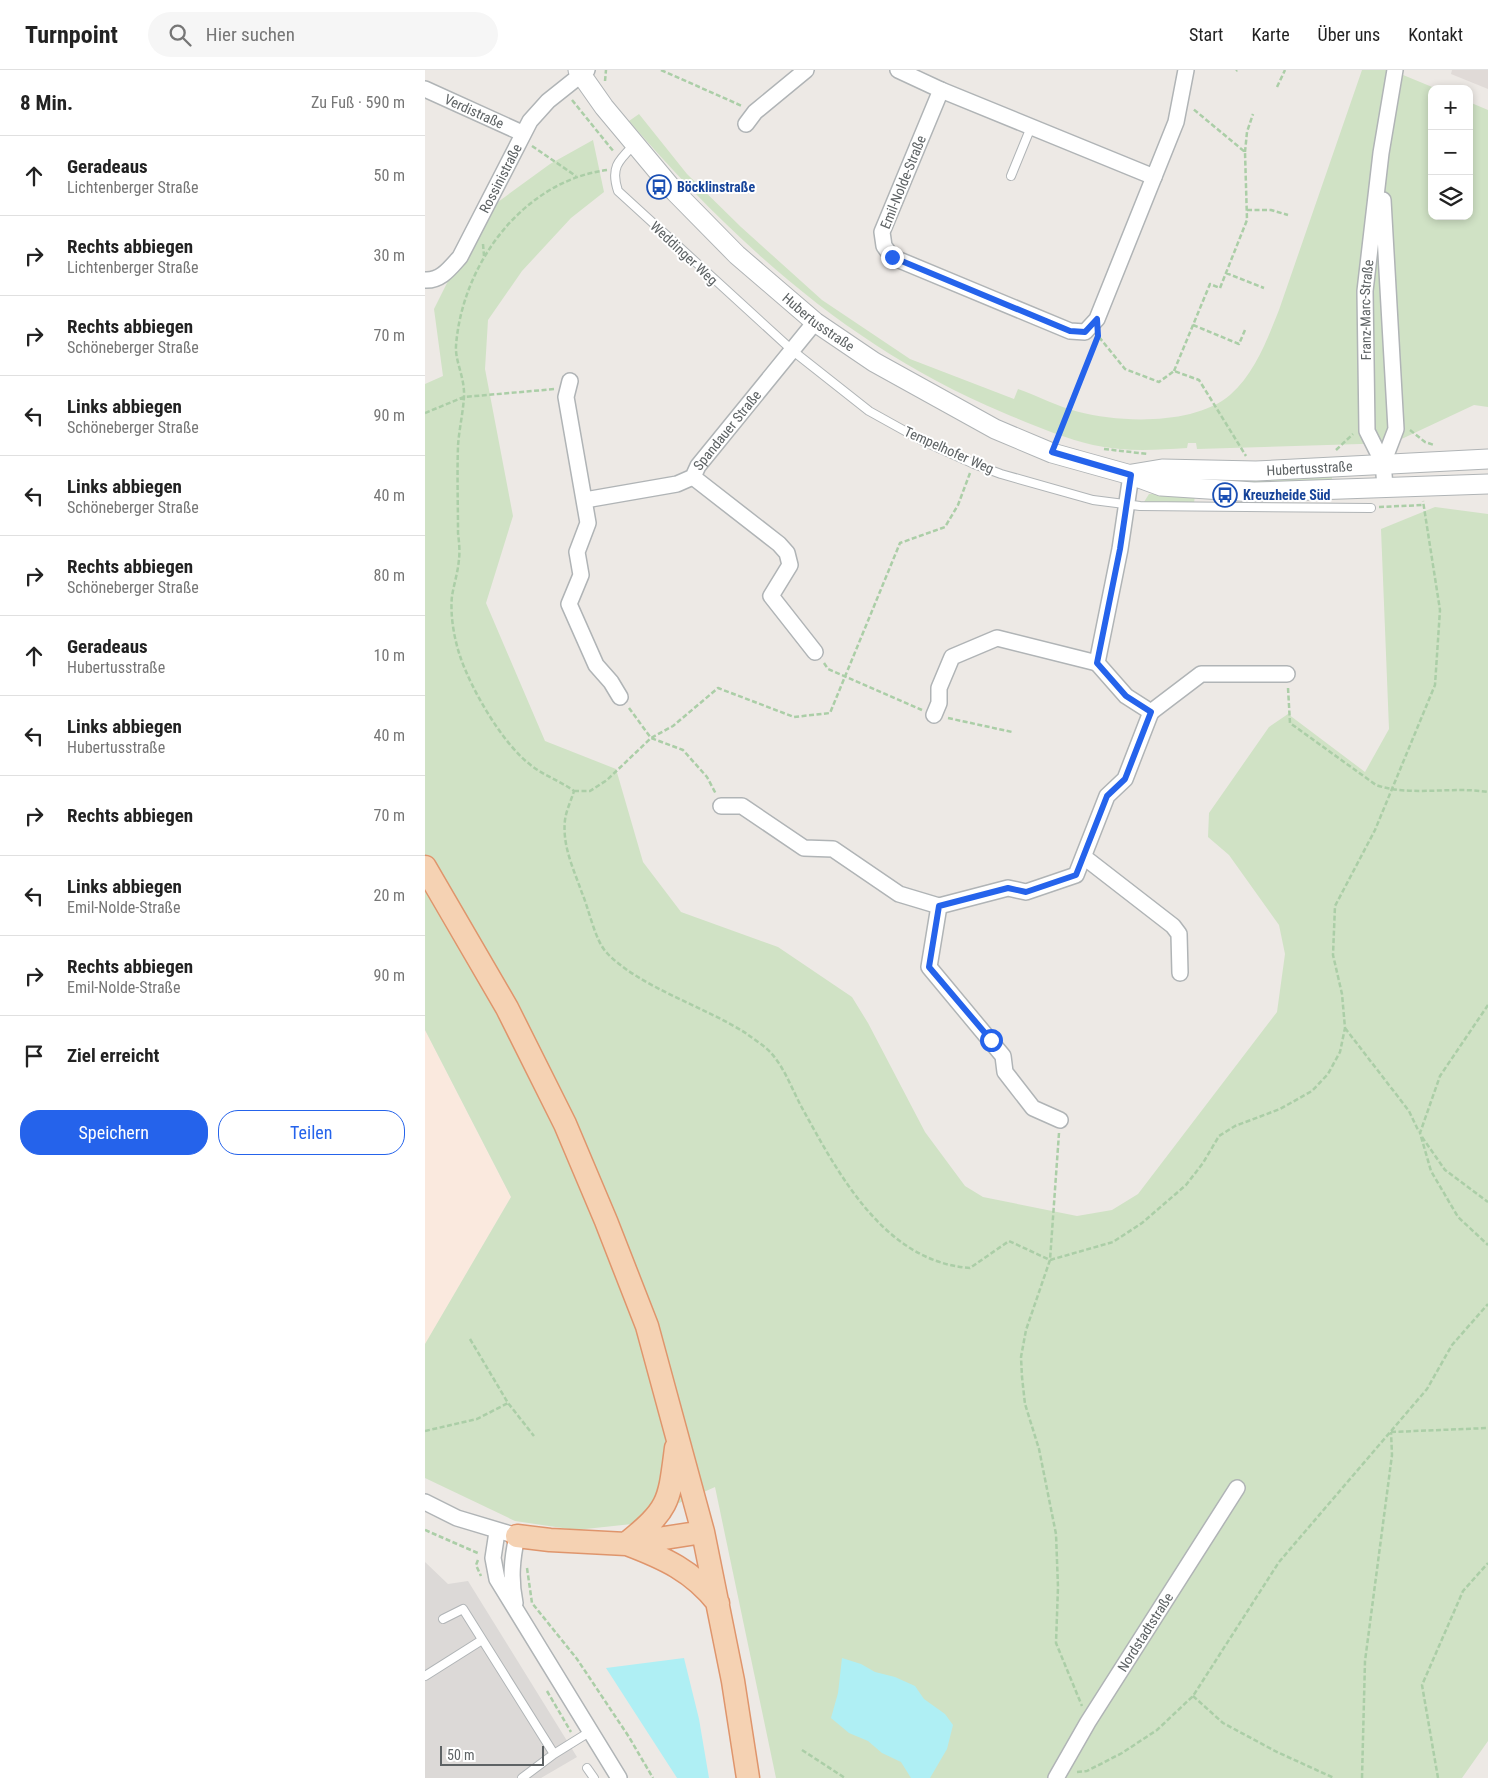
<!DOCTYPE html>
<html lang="de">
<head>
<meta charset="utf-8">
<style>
	:root { --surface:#fff; --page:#f6f6f6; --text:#222; --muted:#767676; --line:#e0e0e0; --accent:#2563eb }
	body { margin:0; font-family:"Roboto Condensed",sans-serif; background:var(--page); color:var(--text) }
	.controls { position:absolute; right:15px; top:15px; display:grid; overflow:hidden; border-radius:10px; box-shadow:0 2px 8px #0003 }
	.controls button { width:45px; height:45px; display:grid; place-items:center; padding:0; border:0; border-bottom:1px solid var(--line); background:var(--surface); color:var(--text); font:25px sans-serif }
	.scale { position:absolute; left:15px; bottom:12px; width:104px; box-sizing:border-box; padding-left:5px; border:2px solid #5d6264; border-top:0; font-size:14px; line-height:18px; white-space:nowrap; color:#5d6264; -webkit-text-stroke:4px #fff; paint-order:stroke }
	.stop { position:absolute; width:15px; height:15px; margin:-11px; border:4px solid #2563eb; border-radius:50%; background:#fff }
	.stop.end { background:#2563eb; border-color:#fff; box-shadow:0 1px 5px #0008 }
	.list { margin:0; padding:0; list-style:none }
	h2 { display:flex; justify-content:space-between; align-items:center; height:65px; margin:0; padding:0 20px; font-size:21px }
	h2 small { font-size:16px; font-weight:400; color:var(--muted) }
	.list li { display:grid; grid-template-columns:32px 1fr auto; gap:15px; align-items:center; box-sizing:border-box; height:80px; padding:0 20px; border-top:1px solid var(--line) }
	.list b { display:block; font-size:19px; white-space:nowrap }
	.list p { margin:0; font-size:16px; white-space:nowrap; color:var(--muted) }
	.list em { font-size:16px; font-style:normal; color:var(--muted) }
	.actions { display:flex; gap:10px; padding:15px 20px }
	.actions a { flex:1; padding:11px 0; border:1px solid var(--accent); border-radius:20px; text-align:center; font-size:18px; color:var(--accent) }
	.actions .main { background:var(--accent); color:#fff }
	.icon { flex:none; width:28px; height:28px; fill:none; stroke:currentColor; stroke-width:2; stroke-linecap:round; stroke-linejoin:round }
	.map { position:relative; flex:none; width:1063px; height:1708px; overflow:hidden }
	header { display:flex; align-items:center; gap:30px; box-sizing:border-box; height:70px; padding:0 25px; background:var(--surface); border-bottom:1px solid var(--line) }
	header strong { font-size:24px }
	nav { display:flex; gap:28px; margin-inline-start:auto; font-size:18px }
	.search { width:350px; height:45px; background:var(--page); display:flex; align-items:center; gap:12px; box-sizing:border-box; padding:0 18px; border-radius:28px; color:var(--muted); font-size:19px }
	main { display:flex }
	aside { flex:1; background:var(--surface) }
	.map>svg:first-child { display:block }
</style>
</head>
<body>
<header>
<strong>Turnpoint</strong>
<div class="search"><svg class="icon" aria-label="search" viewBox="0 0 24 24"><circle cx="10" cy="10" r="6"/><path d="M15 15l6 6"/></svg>Hier suchen</div>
<nav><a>Start</a><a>Karte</a><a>Über uns</a><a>Kontakt</a></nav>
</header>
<main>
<aside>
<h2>8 Min.<small>Zu Fuß · 590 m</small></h2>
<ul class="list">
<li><svg class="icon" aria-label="ahead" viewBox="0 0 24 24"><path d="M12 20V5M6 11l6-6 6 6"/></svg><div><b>Geradeaus</b><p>Lichtenberger Straße</p></div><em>50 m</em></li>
<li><svg class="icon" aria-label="right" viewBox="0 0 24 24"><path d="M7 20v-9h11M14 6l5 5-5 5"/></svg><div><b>Rechts abbiegen</b><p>Lichtenberger Straße</p></div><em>30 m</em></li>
<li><svg class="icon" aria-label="right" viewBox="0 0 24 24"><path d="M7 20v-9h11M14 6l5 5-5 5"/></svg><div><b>Rechts abbiegen</b><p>Schöneberger Straße</p></div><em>70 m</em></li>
<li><svg class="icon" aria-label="left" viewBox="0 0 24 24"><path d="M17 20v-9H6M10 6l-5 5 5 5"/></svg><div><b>Links abbiegen</b><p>Schöneberger Straße</p></div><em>90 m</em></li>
<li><svg class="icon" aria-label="left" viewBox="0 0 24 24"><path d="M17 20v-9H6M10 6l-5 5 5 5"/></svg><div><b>Links abbiegen</b><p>Schöneberger Straße</p></div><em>40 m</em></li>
<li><svg class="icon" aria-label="right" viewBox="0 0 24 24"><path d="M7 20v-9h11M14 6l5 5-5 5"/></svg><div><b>Rechts abbiegen</b><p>Schöneberger Straße</p></div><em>80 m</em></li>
<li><svg class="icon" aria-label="ahead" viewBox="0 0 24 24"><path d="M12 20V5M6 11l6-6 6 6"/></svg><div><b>Geradeaus</b><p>Hubertusstraße</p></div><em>10 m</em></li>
<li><svg class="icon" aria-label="left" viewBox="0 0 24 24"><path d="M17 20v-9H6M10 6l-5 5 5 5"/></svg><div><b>Links abbiegen</b><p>Hubertusstraße</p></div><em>40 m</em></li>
<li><svg class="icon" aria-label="right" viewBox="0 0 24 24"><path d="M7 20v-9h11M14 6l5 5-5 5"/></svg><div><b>Rechts abbiegen</b></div><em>70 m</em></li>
<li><svg class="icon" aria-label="left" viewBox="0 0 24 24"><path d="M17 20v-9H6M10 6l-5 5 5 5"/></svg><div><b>Links abbiegen</b><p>Emil-Nolde-Straße</p></div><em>20 m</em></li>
<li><svg class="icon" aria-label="right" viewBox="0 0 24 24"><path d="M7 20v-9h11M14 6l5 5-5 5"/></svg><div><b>Rechts abbiegen</b><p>Emil-Nolde-Straße</p></div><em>90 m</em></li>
<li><svg class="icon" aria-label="arrive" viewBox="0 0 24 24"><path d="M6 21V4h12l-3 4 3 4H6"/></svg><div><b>Ziel erreicht</b></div></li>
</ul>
<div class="actions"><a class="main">Speichern</a><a>Teilen</a></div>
</aside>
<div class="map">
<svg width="1063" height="1708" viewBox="0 0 1063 1708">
	<rect width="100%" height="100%" fill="#ede9e5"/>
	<!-- commercial -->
	<path fill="#fae9de" d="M 0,960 L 86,1127 L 0,1275 Z"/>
	<!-- industrial -->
	<path fill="#dcd9d7" d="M 0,1492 L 23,1514 L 43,1511 L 152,1687 L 116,1708 L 0,1708 Z"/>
	<!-- education -->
	<path fill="#e0dad7" d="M 1027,0 L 1063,0 L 1063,19 L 1026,4 Z"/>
	<!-- green -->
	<path fill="#d0e2c5" d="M 937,0 L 966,0 L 1012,19 L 1007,19 L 1007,146 L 1044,146 L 1044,32 L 1063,40 L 1063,337 L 1049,335 L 968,373 L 772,379 L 771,373 L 763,373 L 762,378 C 731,380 699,382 668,375 C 638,368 608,355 579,343 C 426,279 312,175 204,51 L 214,44 L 262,104 L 316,157 L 397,230 L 485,289 L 589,329 L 593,319 C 613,326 633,337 654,342 C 696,353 770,355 805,325 C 830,303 842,270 854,240 Z
		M 168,70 L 179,122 L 146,148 L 97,201 L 63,250 L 60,299 L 88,446 L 61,533 L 120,671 L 191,699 L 218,792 L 256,842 L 353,877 L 427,927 L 443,953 L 500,1062 L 540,1116 L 558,1127 L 652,1146 L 687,1140 L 713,1124 L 852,942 L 860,884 L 854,855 L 804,785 L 783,767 L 784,743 L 844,657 L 863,644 L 940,702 L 964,659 L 956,459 L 1010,437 L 1063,444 L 1063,1671 L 1037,1708 L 351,1708 L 290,1417 L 207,1454 L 151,1460 L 90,1451 L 0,1408 L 0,1274 L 86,1127 L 0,960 L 0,314 L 18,306 L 9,239 L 24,209 L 66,137 L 125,94 Z
		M 907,402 L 907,412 L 810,413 L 742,407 Z
		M 724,424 L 770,425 L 769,433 L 719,432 Z"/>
	<!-- water -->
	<path fill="#afeff4" d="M 259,1588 L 274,1649 L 284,1708 L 252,1708 L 181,1598 Z
		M 417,1588 L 436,1594 L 450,1602 L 470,1607 L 490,1616 L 499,1629 L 520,1644 L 528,1655 L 522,1679 L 505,1708 L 486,1708 L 476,1692 L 457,1683 L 443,1671 L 424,1663 L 406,1648 L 413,1623 Z"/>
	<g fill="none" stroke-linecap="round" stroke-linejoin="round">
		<!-- service casing -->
		<g stroke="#b0b4b6" stroke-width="10">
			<path id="service" d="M 210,74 C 194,90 185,97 193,121 L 368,281 L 444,341 L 498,371 L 549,394 L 576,404 L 668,430 L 715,436 L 946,438
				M 586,106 L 606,57
				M 18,1549 L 38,1539 L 129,1684 L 166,1661
				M 0,1606 L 57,1570
				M 162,1698 L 169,1708
				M 97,1708 L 129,1684"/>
		</g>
		<!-- minor casing -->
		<g stroke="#b0b4b6" stroke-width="18">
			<g id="minor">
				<path d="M 473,0 L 516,20 L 457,162 L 459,176 L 467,187 L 645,261 L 660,262 L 672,249 L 751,52 L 761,0"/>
				<path id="s1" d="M 0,19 L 97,63"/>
				<path d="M 516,20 L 729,107"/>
				<path d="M 321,54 L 330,42 L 381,0"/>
				<path d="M 958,130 L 971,359 L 958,393"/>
				<path id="s2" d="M 0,210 C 16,211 25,198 35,187 L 105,51 L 123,31 L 162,0"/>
				<path d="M 145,311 L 141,327 L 163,453 L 152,482 L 156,505 L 144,534 L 171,595 L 186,612 L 195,627"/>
				<path d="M 706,405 L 695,479 L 672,593 L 701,626 L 726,642"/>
				<path d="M 268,407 L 354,474 L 362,483 L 365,495 L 346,526 L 390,582"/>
				<path id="s3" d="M 960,416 L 958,393 L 942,361 L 940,221 L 956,83 L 970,0"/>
				<path id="s4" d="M 160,430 L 252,414 L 268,407 L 273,396 L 390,252"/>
				<path d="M 726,642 L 776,604 L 862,604"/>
				<path d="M 509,645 L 514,633 L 514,618 L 527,587 L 572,568 L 672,593"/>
				<path d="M 296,736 L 317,736 L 379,778 L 408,779 L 474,824 L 514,836"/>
				<path d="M 659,787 L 748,856 L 754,864 L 755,903"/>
				<path d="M 514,836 L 583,818 L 601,822 L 651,805 L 682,726 L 700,709 L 726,642"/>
				<path d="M 514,836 L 504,897 L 578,986 L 580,1002 L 608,1038 L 635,1050"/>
				<path d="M 0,1432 L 32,1448 L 92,1466 C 87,1489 85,1509 90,1533"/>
				<path d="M 72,1462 L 68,1488 L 72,1509 L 194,1708"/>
				<path id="s5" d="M 631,1708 L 663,1652 L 812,1418"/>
			</g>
		</g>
		<!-- tertiary casing -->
		<g stroke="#b0b4b6" stroke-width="21">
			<g id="tertiary">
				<path id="s6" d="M 153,0 L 179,37 L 250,122 L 312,185 L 390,252 L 449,292 L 570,359 L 627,383 L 706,405 L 736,416 L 829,422 L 1063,414"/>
				<path id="s7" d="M 707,404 L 737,399 L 831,401 L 1063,389"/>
			</g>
		</g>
		<!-- primary casing -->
		<g stroke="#df956c" stroke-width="25">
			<path id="primary" d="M 0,797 L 82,938 L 140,1054 L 181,1151 L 222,1256 L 278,1462 L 308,1611 L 323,1708
				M 92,1466 L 125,1470 L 201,1474 L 278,1462
				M 202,1473 C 245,1438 244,1432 251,1378
				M 202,1474 C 239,1488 268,1501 293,1533"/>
		</g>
		<!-- path -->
		<path stroke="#abcea7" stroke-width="2.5" stroke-dasharray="5 2.5" stroke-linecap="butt" d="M 236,0 L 317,36
			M 811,1 L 812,0
			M 180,11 L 181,0
			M 852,17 L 860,0
			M 147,30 L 189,82
			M 107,76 L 151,106
			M 820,82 L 822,62 L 828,44
			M 182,100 C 98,111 37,194 31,276 C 30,292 40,307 39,327 C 38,343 34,360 33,376 C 32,405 33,434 33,463 C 34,471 35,481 34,489 C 33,502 29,514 27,526 C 25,545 29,568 35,586 C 46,619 78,675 107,696 C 120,706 135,711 149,721 C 146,731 141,741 140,750 C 137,776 149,800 157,823 C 164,839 170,871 182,883 C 214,917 281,937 322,964 C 330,970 340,976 346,983 C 359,997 367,1019 376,1036 C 413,1103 459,1192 545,1198 L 584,1171 L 625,1190 L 601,1260 L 596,1287 L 597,1307 L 600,1334 L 614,1379 L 631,1464 L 633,1517 L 631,1573 L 657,1636
			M 822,140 L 846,140 L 863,145
			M 58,174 L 59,186
			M 801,203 L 839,218
			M 768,255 L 814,274 L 820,260 L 822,261
			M 674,267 L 700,299 L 734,312 L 749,301 L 774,310 L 821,386
			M 749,301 L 785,214 L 795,218 L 822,150 L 820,82 L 767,38
			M 0,343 L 39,327 L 130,319
			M 985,360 L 1000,372 L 1009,375
			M 632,369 L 670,272
			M 679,379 L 723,384
			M 911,380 L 928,364
			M 954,437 L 998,435
			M 399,593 L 403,599 L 497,640
			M 863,618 L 865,653 L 951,715 C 986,727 1026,716 1063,722
			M 204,638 L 226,668 L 258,680 L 282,707 L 291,724
			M 523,648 L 587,662
			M 149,721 L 165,721 L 182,710 L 226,668 L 248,656 L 293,618 L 369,647 L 405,643 L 475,473 L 520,457 L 533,435 L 545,403
			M 1063,935 L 1015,1006 L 995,1063 L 1006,1101 L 1033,1147 L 1063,1175
			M 920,958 L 984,1041 L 994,1062
			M 634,1063 L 625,1190 L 688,1172 L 717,1153 L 761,1115 L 778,1093 L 794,1066 L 810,1056 L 855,1039 L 887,1021 L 903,1004 L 915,982 L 920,958 L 917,924 L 908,885 L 910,836 L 950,760 L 1010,615 L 1015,540 L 998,431
			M 997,1067 L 1020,1100 L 1063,1132
			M 45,1269 L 83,1333 L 109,1366
			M 0,1361 L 52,1349 L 83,1333
			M 966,1362 L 1063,1358
			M 0,1460 L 55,1484
			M 53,1490 L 51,1495 L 56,1506
			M 102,1498 L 107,1533 L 152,1589 L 204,1667 L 228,1708
			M 122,1621 L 146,1662
			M 768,1626 L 798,1653 L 852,1682 L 909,1708
			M 377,1680 L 420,1708
			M 652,1702 L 662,1701 L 697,1683 L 732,1660 L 768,1626 L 854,1492 L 1002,1319 L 1027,1275 L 1063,1234
			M 937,1708 L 940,1591 L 967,1385 L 966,1362
			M 1013,1708 L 997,1615 L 1038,1521 L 1063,1493"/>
		<!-- service -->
		<use href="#service" stroke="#fff" stroke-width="8"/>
		<!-- minor -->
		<use href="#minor" stroke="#fff" stroke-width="15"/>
		<!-- tertiary -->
		<use href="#tertiary" stroke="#fff" stroke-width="19"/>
		<!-- primary -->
		<use href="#primary" stroke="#f5d2b3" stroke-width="22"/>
	</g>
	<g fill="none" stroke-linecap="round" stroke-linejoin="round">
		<!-- route -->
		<path stroke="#2563eb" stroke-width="6" d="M 467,187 L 645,261 L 660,262 L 672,249 L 673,266 L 627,382 L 706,405 L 695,479 L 672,593 L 701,626 L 726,642 L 700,709 L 682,726 L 651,805 L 601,822 L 583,818 L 514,836 L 504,897 L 566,970"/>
	</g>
	<!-- icons -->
	<defs>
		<g id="bus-ring" transform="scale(1.25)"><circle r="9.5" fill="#fff" stroke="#1a4fb4" stroke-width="1.5"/><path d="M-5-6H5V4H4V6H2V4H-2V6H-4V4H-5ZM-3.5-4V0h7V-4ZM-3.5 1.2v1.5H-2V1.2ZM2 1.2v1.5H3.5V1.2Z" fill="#1a4fb4"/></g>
	</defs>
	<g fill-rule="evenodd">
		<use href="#bus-ring" x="234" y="117"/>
		<use href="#bus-ring" x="800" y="425"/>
	</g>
	<g text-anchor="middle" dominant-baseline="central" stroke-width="4" stroke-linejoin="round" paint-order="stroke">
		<!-- street labels -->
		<g font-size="14" fill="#5d6264" stroke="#fff">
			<text stroke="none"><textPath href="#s1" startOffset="54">Verdistraße</textPath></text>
			<text stroke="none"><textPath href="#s2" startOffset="132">Rossinistraße</textPath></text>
			<text transform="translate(478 112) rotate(-68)">Emil-Nolde-Straße</text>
			<text transform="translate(259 183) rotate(43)">Weddinger Weg</text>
			<text stroke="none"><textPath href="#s3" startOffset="180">Franz-Marc-Straße</textPath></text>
			<text stroke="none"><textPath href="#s6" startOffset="350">Hubertusstraße</textPath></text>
			<text stroke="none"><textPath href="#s4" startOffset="169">Spandauer Straße</textPath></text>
			<text transform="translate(524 380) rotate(24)">Tempelhofer Weg</text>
			<text stroke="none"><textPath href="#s7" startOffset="178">Hubertusstraße</textPath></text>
			<text stroke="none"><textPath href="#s5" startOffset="171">Nordstadtstraße</textPath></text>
		</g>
		<!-- transit labels -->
		<g font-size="14" font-weight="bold" fill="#164399" stroke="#fff" text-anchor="start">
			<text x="252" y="117">Böcklinstraße</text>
			<text x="818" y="425">Kreuzheide Süd</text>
		</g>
	</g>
</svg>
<div class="controls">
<button>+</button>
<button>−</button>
<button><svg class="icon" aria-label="layers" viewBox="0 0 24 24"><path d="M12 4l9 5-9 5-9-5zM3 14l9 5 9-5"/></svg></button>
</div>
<div class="scale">50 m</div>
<div class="stop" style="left:566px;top:970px"></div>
<div class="stop end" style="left:467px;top:187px"></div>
</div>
</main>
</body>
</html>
